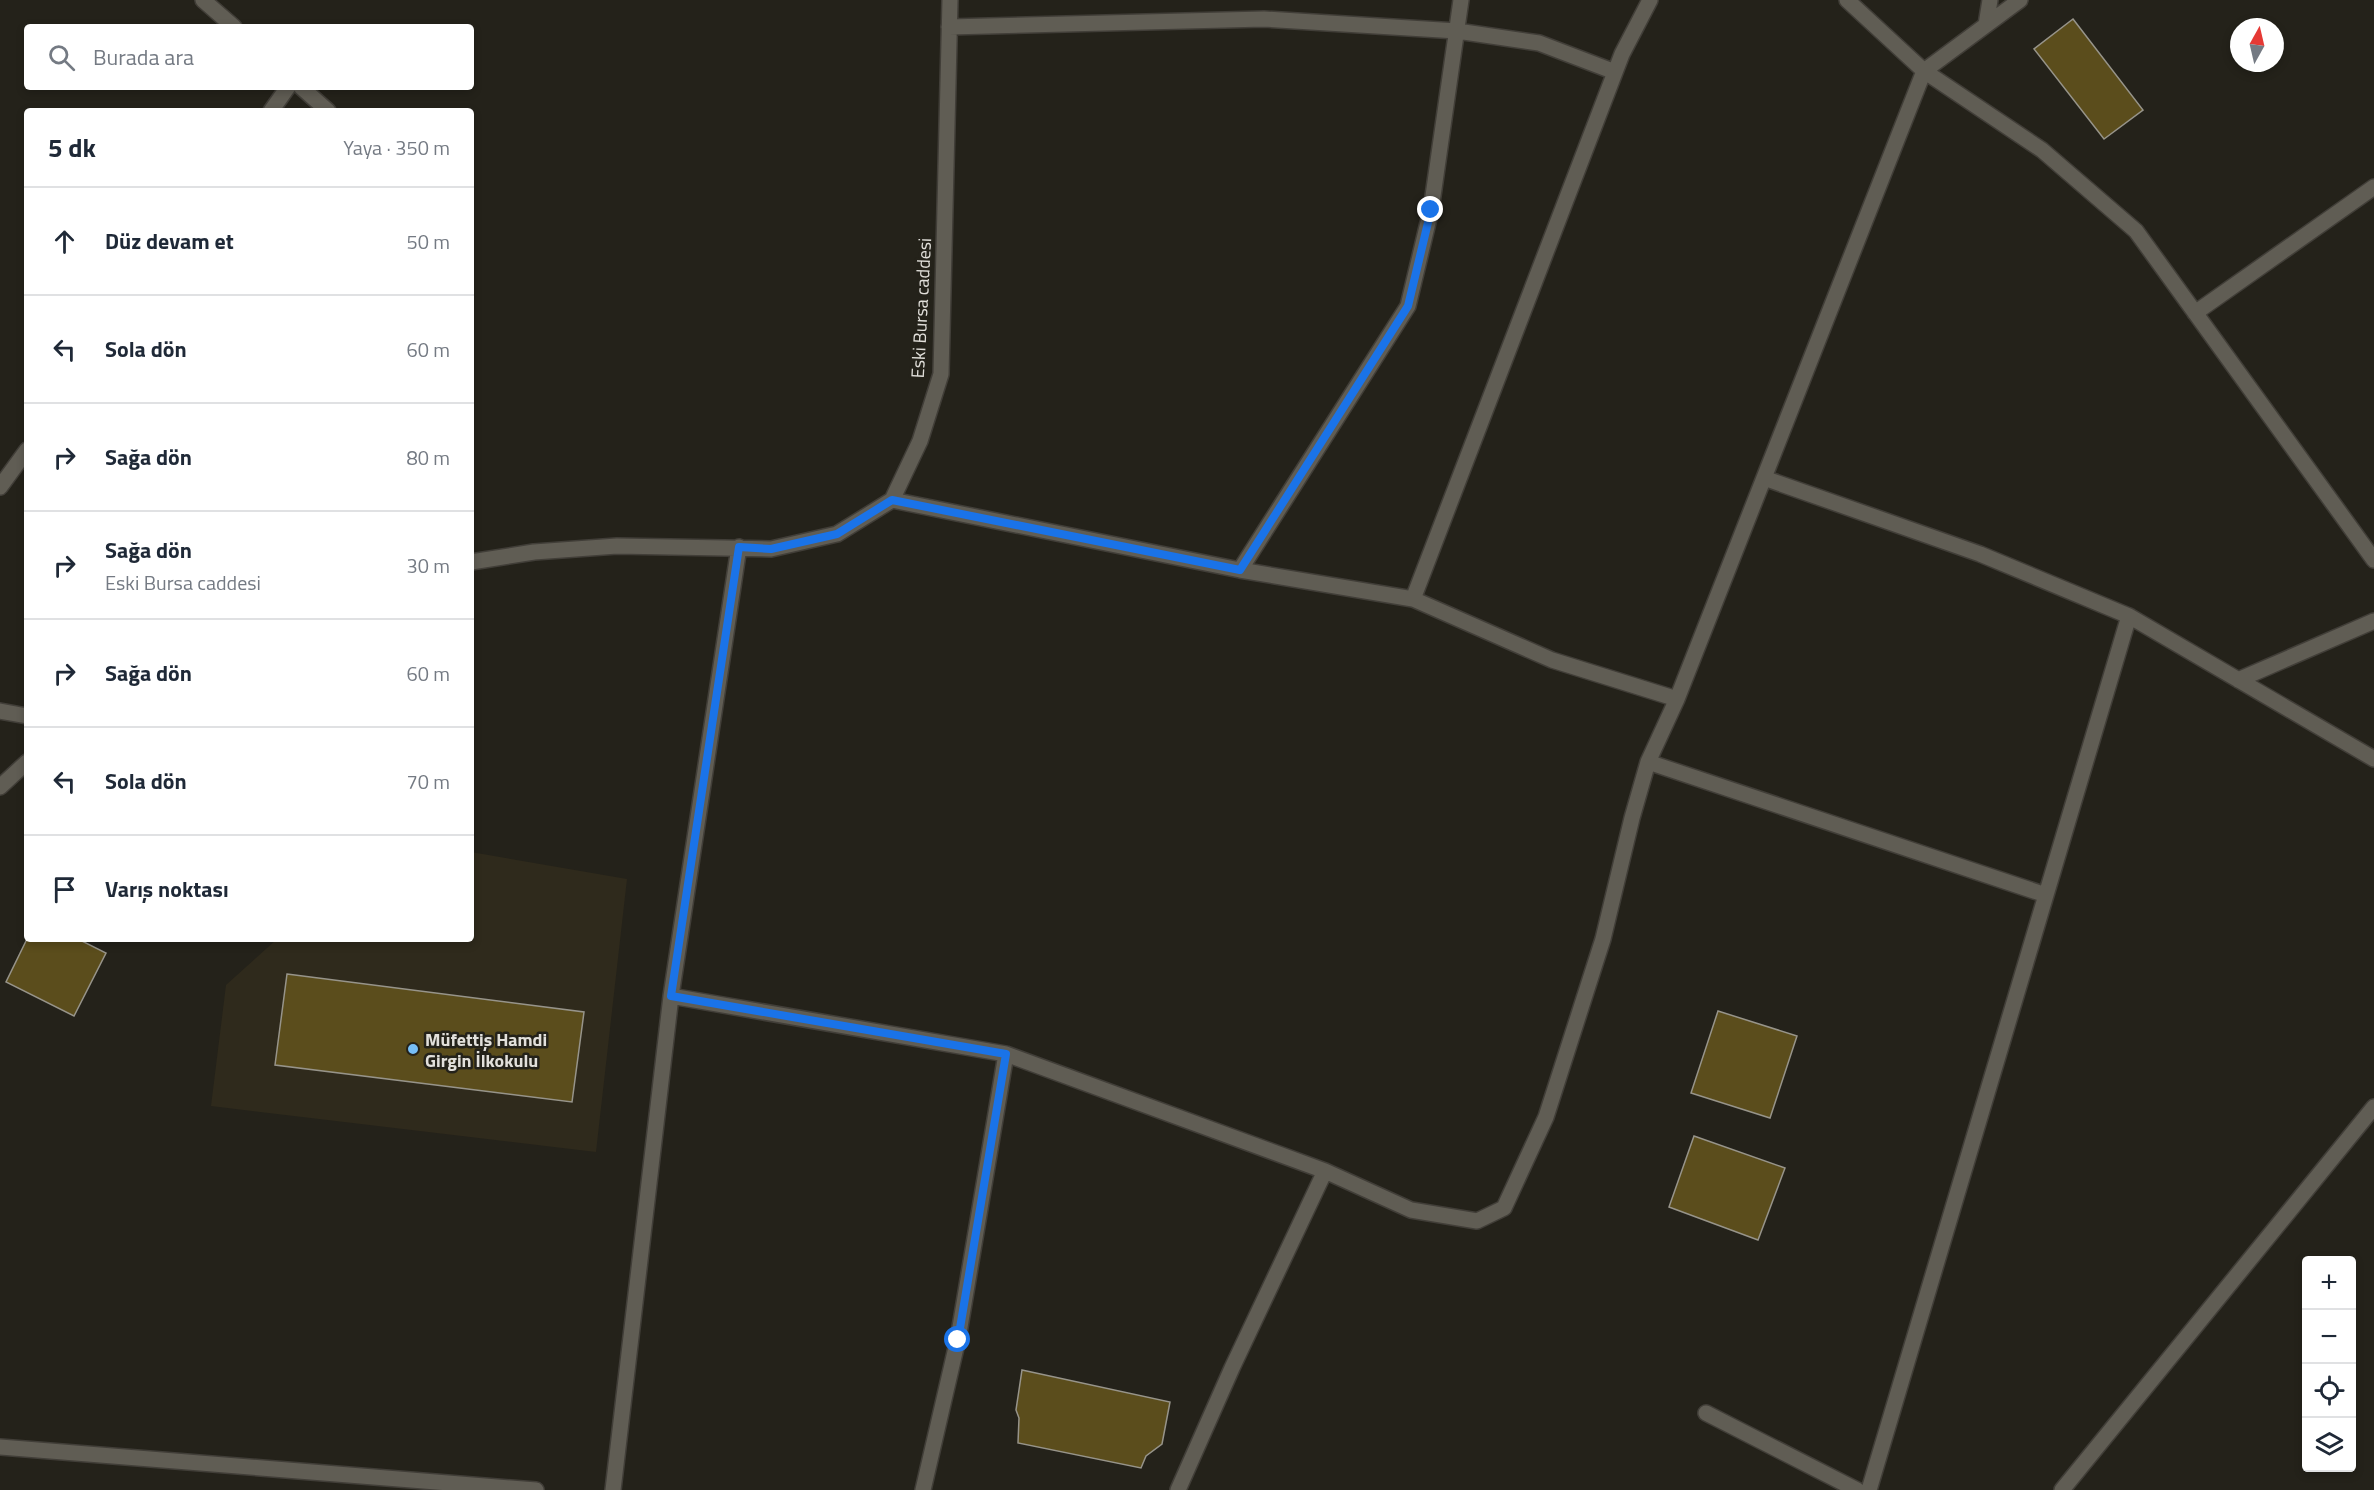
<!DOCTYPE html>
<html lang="tr">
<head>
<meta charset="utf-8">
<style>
	:root { --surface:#fff; --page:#f6f6f7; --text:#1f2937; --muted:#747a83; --line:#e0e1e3 }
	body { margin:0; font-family:"Titillium Web",sans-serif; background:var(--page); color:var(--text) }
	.controls { position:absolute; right:18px; bottom:18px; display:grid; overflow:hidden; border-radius:6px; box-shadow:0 3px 9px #0003 }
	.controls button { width:54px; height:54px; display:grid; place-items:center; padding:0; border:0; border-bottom:2px solid var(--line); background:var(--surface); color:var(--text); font:30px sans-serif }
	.compass { position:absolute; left:2230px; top:18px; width:54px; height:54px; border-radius:50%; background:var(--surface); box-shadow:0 3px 9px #0003; rotate:8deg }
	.stop { position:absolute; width:18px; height:18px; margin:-14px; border:4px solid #1a73e8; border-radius:50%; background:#fff }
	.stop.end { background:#1a73e8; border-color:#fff; box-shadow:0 2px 6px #0008 }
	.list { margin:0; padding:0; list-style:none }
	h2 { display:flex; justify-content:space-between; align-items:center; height:78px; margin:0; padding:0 24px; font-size:26px }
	h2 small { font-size:20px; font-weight:400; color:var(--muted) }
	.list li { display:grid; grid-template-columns:39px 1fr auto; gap:18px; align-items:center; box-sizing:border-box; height:108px; padding:0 24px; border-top:2px solid var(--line) }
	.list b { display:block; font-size:22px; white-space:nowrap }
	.list p { margin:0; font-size:20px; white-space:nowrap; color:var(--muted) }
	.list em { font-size:20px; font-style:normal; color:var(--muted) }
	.icon { flex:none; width:33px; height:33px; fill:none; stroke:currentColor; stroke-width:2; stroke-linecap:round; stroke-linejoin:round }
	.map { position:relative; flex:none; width:2374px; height:1490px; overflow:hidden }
	.search { position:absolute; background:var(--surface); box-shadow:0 3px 9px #0003; left:24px; top:24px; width:450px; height:66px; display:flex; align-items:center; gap:15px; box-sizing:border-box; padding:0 21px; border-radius:6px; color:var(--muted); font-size:22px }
	.panel { position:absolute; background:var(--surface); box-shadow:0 3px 9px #0003; left:24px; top:108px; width:450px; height:834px; border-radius:6px }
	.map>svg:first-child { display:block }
</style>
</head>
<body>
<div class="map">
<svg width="2374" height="1490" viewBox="0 0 2374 1490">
	<rect width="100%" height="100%" fill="#24221a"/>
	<!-- built -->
	<path fill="#2f2a1c" d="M 471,852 L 627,879 L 596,1152 L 211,1106 L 226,985 L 277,939 L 471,939 Z"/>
	<!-- building -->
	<path fill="#5b4d1c" stroke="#97948a" stroke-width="1.5" d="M 2073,19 L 2143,110 L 2104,139 L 2034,49 Z
		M 27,939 L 78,939 L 106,953 L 74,1016 L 6,982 Z
		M 287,974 L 584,1012 L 572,1102 L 275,1065 Z
		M 1718,1011 L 1797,1036 L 1770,1118 L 1691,1093 Z
		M 1694,1136 L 1785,1168 L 1758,1240 L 1669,1207 Z
		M 1022,1370 L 1170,1402 L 1162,1444 L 1146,1456 L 1141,1468 L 1018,1443 L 1019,1418 L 1016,1410 Z"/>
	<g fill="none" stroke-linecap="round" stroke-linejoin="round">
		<!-- minor casing -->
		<g stroke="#413e38" stroke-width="18">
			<path id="minor" d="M 203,0 L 234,27
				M 1847,0 L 1924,71 L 2042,150 L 2136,231 L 2374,560
				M 1986,25 L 1990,0
				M 949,27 L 1264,19 L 1457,31 L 1539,43 L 1615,72
				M 301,87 L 328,111
				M 271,111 L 288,87
				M 2195,313 L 2374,187
				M 1764,478 L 1980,554 L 2129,616 L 2374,759
				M 0,487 L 27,450
				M 892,500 L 1240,570 L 1413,599 L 1552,660 L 1677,699
				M 471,562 L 534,552 L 617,546 L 771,549 L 837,534 L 892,500 L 920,441 L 941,374 L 950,0
				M 1240,570 L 1408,306 L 1431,210 L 1461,0
				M 1413,599 L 1622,54 L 1650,0
				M 2238,680 L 2374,621
				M 0,711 L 27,716
				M 1648,762 L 2046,895
				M 0,787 L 27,762
				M 671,996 L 1006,1054 L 1325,1171 L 1411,1210 L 1477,1221 L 1504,1208 L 1546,1117 L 1603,939 L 1632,818 L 1648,762 L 1677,699 L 1924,71 L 2020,0
				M 1706,1413 L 1857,1490
				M 0,1447 L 536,1490
				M 613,1490 L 671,996 L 739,547
				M 923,1490 L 958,1339 L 1006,1054
				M 1178,1490 L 1232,1368 L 1325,1171
				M 1869,1490 L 2129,616
				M 2062,1490 L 2374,1107"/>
		</g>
		<!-- minor -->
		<use href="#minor" stroke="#605d54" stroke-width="15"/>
	</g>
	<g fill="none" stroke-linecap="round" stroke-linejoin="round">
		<!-- route -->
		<path stroke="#1a73e8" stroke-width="8" d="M 958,1340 L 1006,1054 L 671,996 L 739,547 L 771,549 L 837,534 L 892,500 L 1240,570 L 1408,306 L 1431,210"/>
	</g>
	<!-- markers -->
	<circle fill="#77bff7" stroke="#24221a" stroke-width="2" cx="413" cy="1049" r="6"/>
	<g text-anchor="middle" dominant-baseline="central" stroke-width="5" stroke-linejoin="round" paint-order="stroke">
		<!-- street labels -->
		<g font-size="18" fill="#e2e0db" stroke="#24221a">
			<text transform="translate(921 308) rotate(-87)">Eski Bursa caddesi</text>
		</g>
		<!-- poi labels -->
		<g font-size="18" font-weight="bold" fill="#e2e0db" stroke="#24221a" text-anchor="start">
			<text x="425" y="1039">Müfettiş Hamdi<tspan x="425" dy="21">Girgin İlkokulu</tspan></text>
		</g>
	</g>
</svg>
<div class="controls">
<button>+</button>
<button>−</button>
<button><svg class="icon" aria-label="locate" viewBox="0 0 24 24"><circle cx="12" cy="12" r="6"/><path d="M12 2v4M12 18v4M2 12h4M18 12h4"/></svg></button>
<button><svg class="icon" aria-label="layers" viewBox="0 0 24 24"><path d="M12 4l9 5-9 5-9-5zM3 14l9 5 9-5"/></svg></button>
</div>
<svg class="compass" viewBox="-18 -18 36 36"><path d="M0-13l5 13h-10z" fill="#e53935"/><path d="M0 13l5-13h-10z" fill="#747a83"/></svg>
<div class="stop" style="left:958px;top:1340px"></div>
<div class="stop end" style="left:1431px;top:210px"></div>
<div class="search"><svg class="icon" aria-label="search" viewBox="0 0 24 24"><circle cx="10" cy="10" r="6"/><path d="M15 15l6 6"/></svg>Burada ara</div>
<section class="panel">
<h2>5 dk<small>Yaya · 350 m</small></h2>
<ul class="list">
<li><svg class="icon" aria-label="ahead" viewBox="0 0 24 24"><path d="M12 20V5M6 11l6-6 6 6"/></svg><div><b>Düz devam et</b></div><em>50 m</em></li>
<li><svg class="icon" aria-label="left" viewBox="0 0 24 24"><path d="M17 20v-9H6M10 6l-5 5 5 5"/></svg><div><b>Sola dön</b></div><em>60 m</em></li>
<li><svg class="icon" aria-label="right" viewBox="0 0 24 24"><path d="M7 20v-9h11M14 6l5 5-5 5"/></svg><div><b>Sağa dön</b></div><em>80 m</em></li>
<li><svg class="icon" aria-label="right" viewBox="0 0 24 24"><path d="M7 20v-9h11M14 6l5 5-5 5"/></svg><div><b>Sağa dön</b><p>Eski Bursa caddesi</p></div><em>30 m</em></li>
<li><svg class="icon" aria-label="right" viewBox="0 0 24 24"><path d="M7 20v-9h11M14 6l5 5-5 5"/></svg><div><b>Sağa dön</b></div><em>60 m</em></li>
<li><svg class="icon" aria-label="left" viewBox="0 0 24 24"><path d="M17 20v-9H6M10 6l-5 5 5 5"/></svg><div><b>Sola dön</b></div><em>70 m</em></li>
<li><svg class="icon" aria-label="arrive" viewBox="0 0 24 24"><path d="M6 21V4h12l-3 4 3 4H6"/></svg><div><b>Varış noktası</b></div></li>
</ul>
</section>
</div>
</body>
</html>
